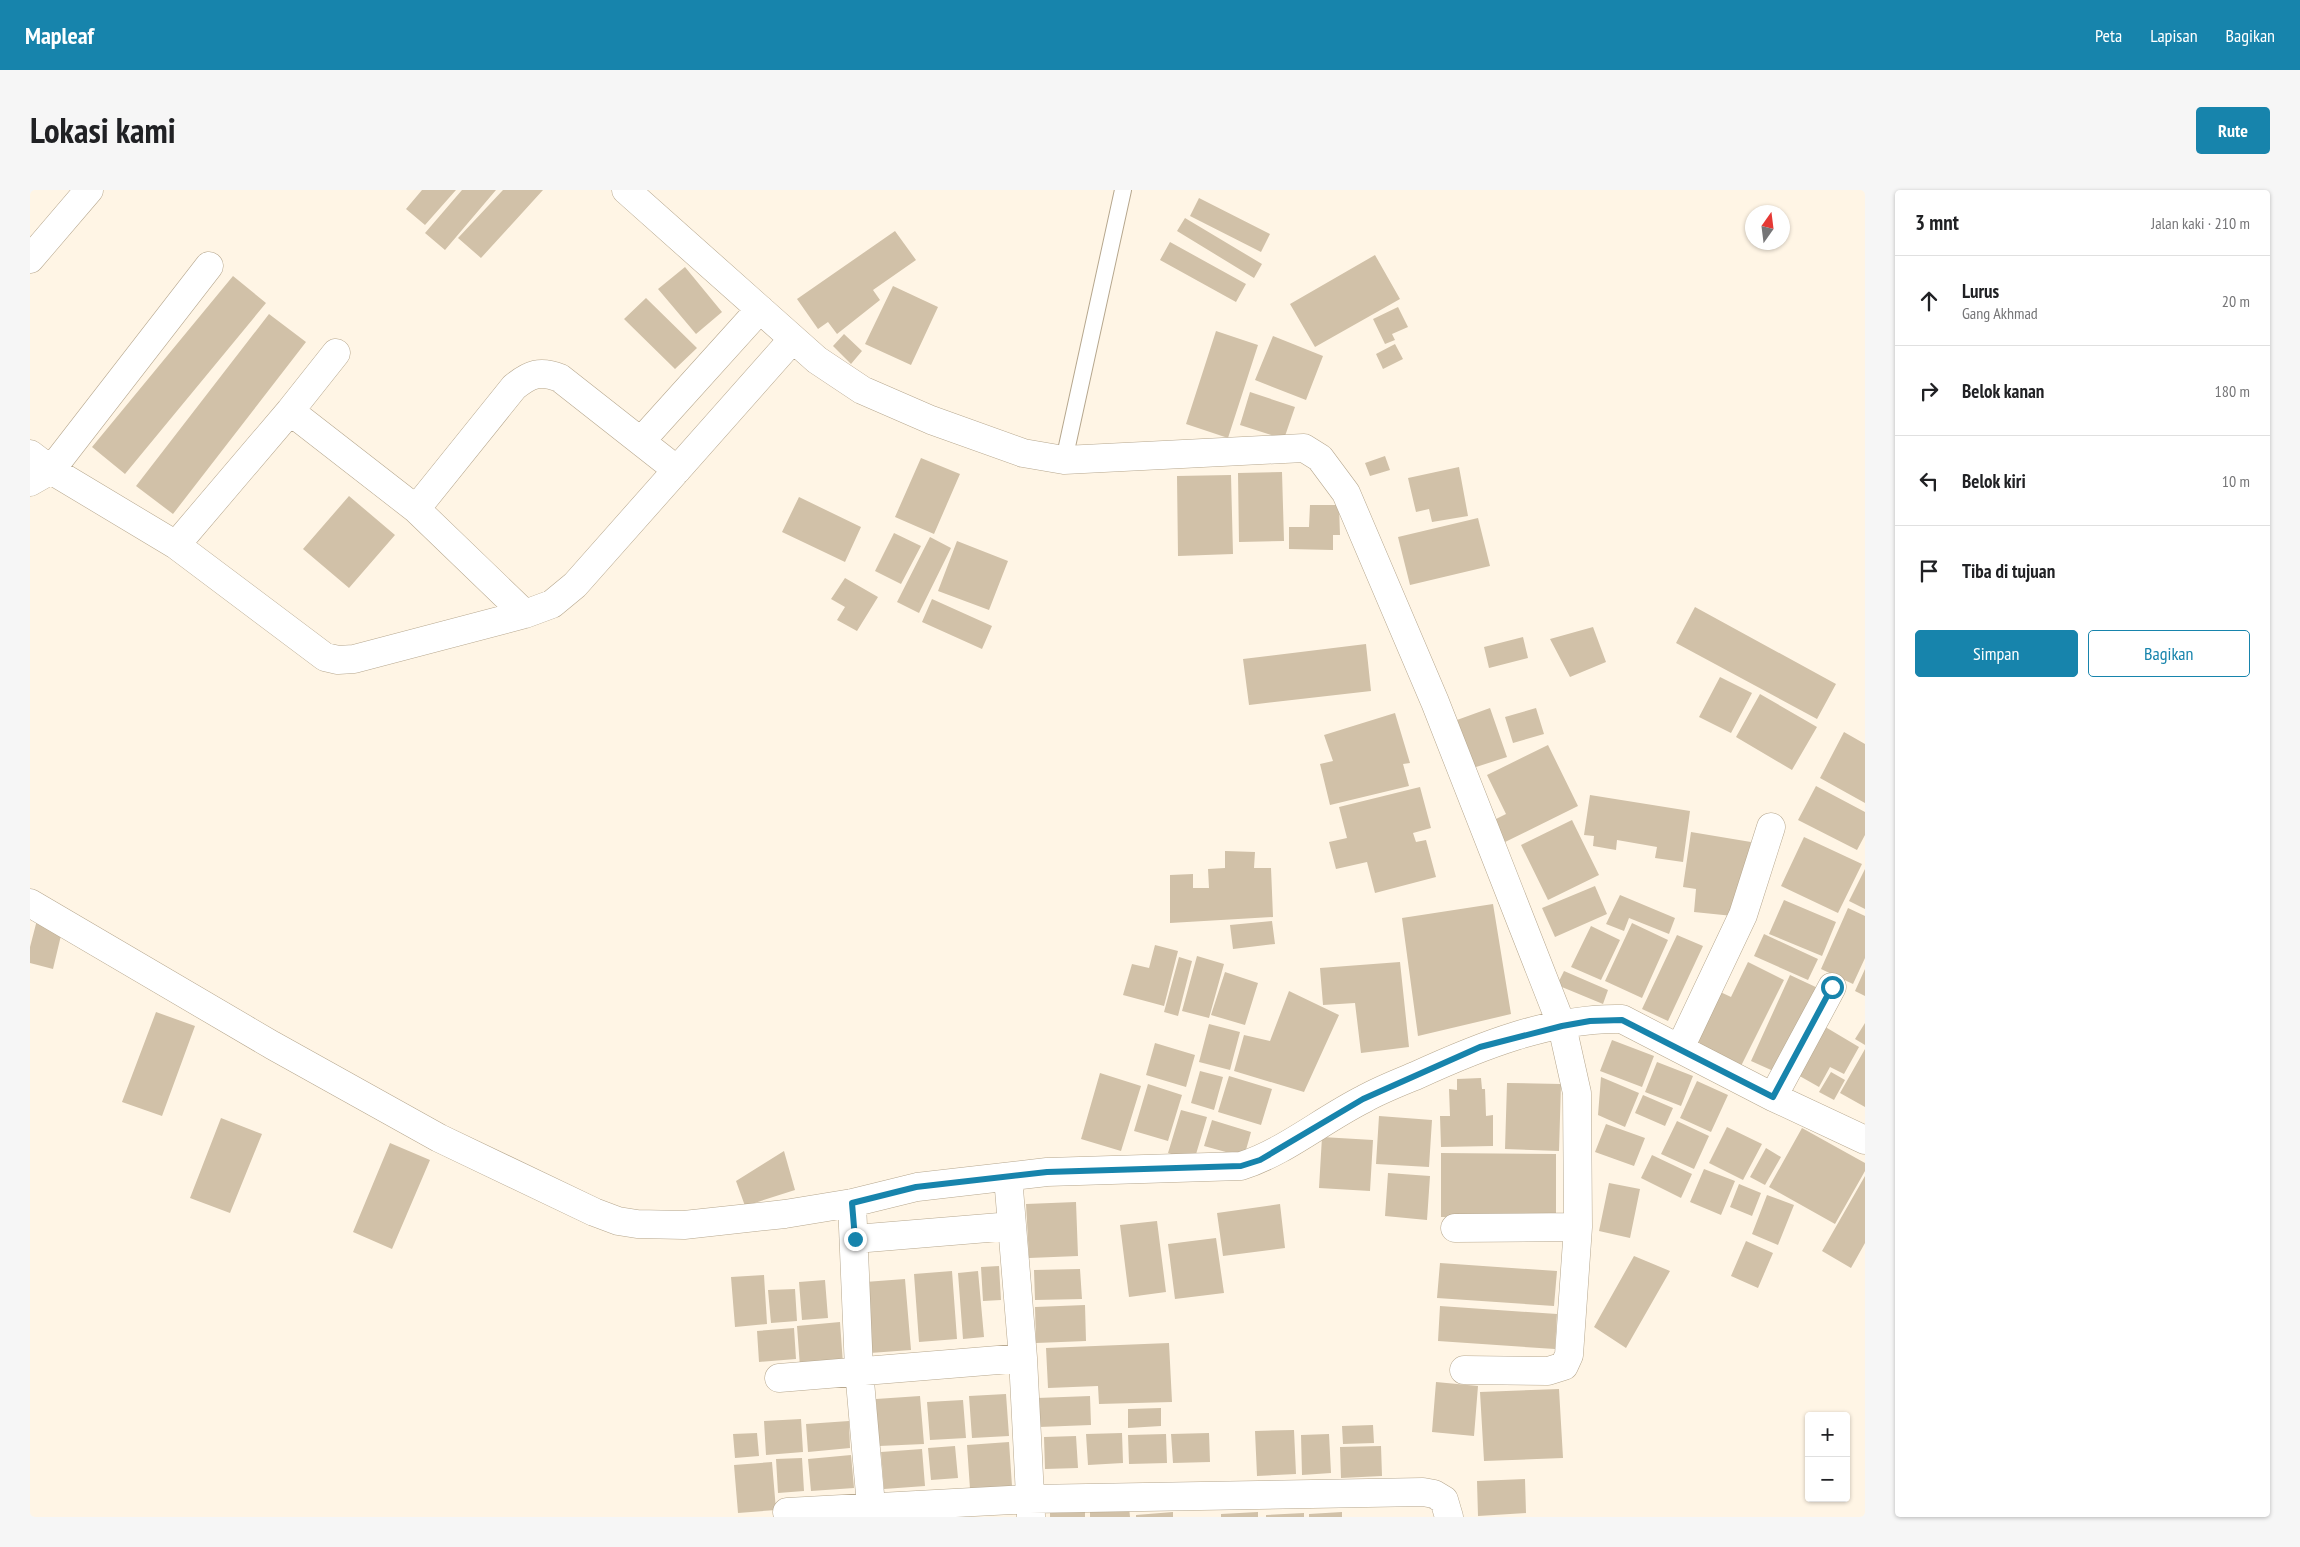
<!DOCTYPE html>
<html lang="id">
<head>
<meta charset="utf-8">
<style>
	:root { --surface:#fff; --page:#f6f6f6; --text:#202124; --muted:#757577; --line:#e0e0e0; --accent:#1784ac }
	body { margin:0; font-family:"PT Sans Narrow",sans-serif; background:var(--page); color:var(--text) }
	.controls { position:absolute; right:15px; bottom:15px; display:grid; overflow:hidden; border-radius:5px; box-shadow:0 1px 4px #0004 }
	.controls button { width:45px; height:45px; display:grid; place-items:center; padding:0; border:0; border-bottom:1px solid var(--line); background:var(--surface); color:var(--text); font:25px sans-serif }
	.compass { position:absolute; left:1715px; top:15px; width:45px; height:45px; border-radius:50%; background:var(--surface); box-shadow:0 1px 4px #0004; rotate:14deg }
	.stop { position:absolute; width:15px; height:15px; margin:-11px; border:4px solid #1784ac; border-radius:50%; background:#fff }
	.stop.end { background:#1784ac; border-color:#fff; box-shadow:0 1px 5px #0008 }
	.list { margin:0; padding:0; list-style:none }
	h2 { display:flex; justify-content:space-between; align-items:center; height:65px; margin:0; padding:0 20px; font-size:21px }
	h2 small { font-size:16px; font-weight:400; color:var(--muted) }
	.list li { display:grid; grid-template-columns:32px 1fr auto; gap:15px; align-items:center; box-sizing:border-box; height:90px; padding:0 20px; border-top:1px solid var(--line) }
	.list b { display:block; font-size:19px; white-space:nowrap }
	.list p { margin:0; font-size:16px; white-space:nowrap; color:var(--muted) }
	.list em { font-size:16px; font-style:normal; color:var(--muted) }
	.actions { display:flex; gap:10px; padding:15px 20px }
	.actions a { flex:1; padding:11px 0; border:1px solid var(--accent); border-radius:5px; text-align:center; font-size:18px; color:var(--accent) }
	.actions .main { background:var(--accent); color:#fff }
	.icon { flex:none; width:28px; height:28px; fill:none; stroke:currentColor; stroke-width:2; stroke-linecap:round; stroke-linejoin:round }
	.map { position:relative; flex:none; width:1835px; height:1327px; overflow:hidden; border-radius:5px }
	header { display:flex; align-items:center; gap:30px; box-sizing:border-box; height:70px; padding:0 25px; background:var(--accent); color:#fff }
	header strong { font-size:24px }
	nav { display:flex; gap:28px; margin-inline-start:auto; font-size:18px }
	.intro { display:flex; align-items:center; justify-content:space-between; box-sizing:border-box; height:120px; padding:0 30px }
	h1 { margin:0; font-size:35px }
	.button { padding:12px 22px; border-radius:5px; background:var(--accent); color:#fff; font-size:18px; font-weight:700 }
	main { display:flex; gap:30px; padding:0 30px }
	aside { flex:1; background:var(--surface); border-radius:5px; box-shadow:0 1px 4px #0004 }
	.map>svg:first-child { display:block }
</style>
</head>
<body>
<header>
<strong>Mapleaf</strong>
<nav><a>Peta</a><a>Lapisan</a><a>Bagikan</a></nav>
</header>
<div class="intro"><h1>Lokasi kami</h1><a class="button">Rute</a></div>
<main>
<div class="map">
<svg width="1835" height="1327" viewBox="0 0 1835 1327">
	<rect width="100%" height="100%" fill="#fff5e5"/>
	<!-- building -->
	<path fill="#d1c1a8" d="M 392,0 L 426,0 L 395,35 L 376,19 Z
		M 432,0 L 466,0 L 415,60 L 395,43 Z
		M 473,0 L 513,0 L 451,68 L 428,48 Z
		M 1169,8 L 1240,44 L 1231,62 L 1160,26 Z
		M 1155,28 L 1232,74 L 1224,88 L 1147,41 Z
		M 865,41 L 886,70 L 843,100 L 850,110 L 807,144 L 798,132 L 788,139 L 767,109 Z
		M 1140,52 L 1216,94 L 1206,112 L 1130,70 Z
		M 1345,65 L 1370,109 L 1285,157 L 1260,114 Z
		M 655,77 L 692,122 L 666,144 L 628,99 Z
		M 203,86 L 236,113 L 95,284 L 62,257 Z
		M 863,96 L 908,117 L 881,175 L 835,154 Z
		M 616,108 L 667,158 L 645,179 L 594,129 Z
		M 1368,117 L 1378,137 L 1362,144 L 1365,150 L 1355,154 L 1343,129 Z
		M 239,124 L 276,152 L 143,324 L 106,296 Z
		M 1186,141 L 1228,155 L 1198,248 L 1156,234 Z
		M 814,144 L 832,161 L 821,174 L 803,156 Z
		M 1243,146 L 1293,166 L 1276,210 L 1225,190 Z
		M 1365,154 L 1373,169 L 1353,179 L 1346,164 Z
		M 1220,202 L 1265,217 L 1254,249 L 1210,235 Z
		M 1355,266 L 1360,280 L 1340,286 L 1335,273 Z
		M 891,268 L 930,284 L 904,344 L 865,327 Z
		M 1429,277 L 1438,326 L 1402,332 L 1399,319 L 1386,322 L 1378,288 Z
		M 1252,282 L 1254,351 L 1209,352 L 1208,283 Z
		M 1201,285 L 1203,364 L 1148,366 L 1147,286 Z
		M 319,306 L 365,345 L 319,398 L 273,359 Z
		M 769,307 L 831,337 L 815,372 L 752,342 Z
		M 1280,315 L 1309,315 L 1310,345 L 1303,345 L 1303,360 L 1259,359 L 1259,337 L 1279,337 Z
		M 1448,328 L 1460,376 L 1380,395 L 1368,347 Z
		M 864,343 L 891,356 L 871,394 L 845,381 Z
		M 900,347 L 921,358 L 889,423 L 867,412 Z
		M 927,351 L 978,371 L 959,420 L 908,401 Z
		M 815,388 L 848,407 L 827,441 L 807,430 L 815,417 L 801,409 Z
		M 902,409 L 962,436 L 952,459 L 892,432 Z
		M 1665,417 L 1806,494 L 1787,529 L 1646,453 Z
		M 1563,437 L 1576,472 L 1540,487 L 1520,449 Z
		M 1493,447 L 1498,468 L 1459,478 L 1454,457 Z
		M 1336,454 L 1341,501 L 1219,515 L 1213,469 Z
		M 1690,487 L 1722,503 L 1701,543 L 1669,527 Z
		M 1730,504 L 1787,537 L 1762,580 L 1706,547 Z
		M 1460,518 L 1477,567 L 1443,578 L 1427,530 Z
		M 1506,518 L 1514,544 L 1483,553 L 1475,527 Z
		M 1365,523 L 1380,573 L 1373,574 L 1379,596 L 1300,615 L 1290,574 L 1303,571 L 1294,545 Z
		M 1814,542 L 1835,554 L 1835,613 L 1790,588 Z
		M 1518,555 L 1548,616 L 1471,654 L 1460,632 L 1476,624 L 1457,585 Z
		M 1786,596 L 1835,622 L 1835,645 L 1827,660 L 1768,630 Z
		M 1390,597 L 1401,638 L 1383,643 L 1386,652 L 1396,650 L 1406,687 L 1345,703 L 1337,672 L 1306,679 L 1299,652 L 1317,648 L 1309,617 Z
		M 1560,605 L 1660,621 L 1653,672 L 1625,668 L 1627,657 L 1587,650 L 1586,660 L 1563,656 L 1564,646 L 1554,645 Z
		M 1542,630 L 1569,685 L 1518,710 L 1491,655 Z
		M 1661,642 L 1721,652 L 1712,706 L 1703,726 L 1664,722 L 1666,699 L 1653,697 Z
		M 1774,647 L 1832,674 L 1808,723 L 1751,696 Z
		M 1195,661 L 1225,662 L 1224,678 L 1241,678 L 1243,727 L 1140,733 L 1140,685 L 1163,684 L 1163,698 L 1179,698 L 1178,679 L 1195,678 Z
		M 1835,679 L 1835,719 L 1819,711 Z
		M 1565,696 L 1577,724 L 1525,747 L 1512,718 Z
		M 1590,705 L 1645,728 L 1639,744 L 1599,728 L 1594,741 L 1576,734 Z
		M 1754,710 L 1806,732 L 1792,766 L 1739,744 Z
		M 1463,714 L 1481,824 L 1388,846 L 1372,728 Z
		M 1818,718 L 1835,726 L 1835,768 L 1823,794 L 1791,779 Z
		M 7,730 L 33,737 L 23,779 L 0,773 L 0,757 Z
		M 1242,731 L 1245,754 L 1203,759 L 1200,735 Z
		M 1602,733 L 1638,750 L 1612,808 L 1575,791 Z
		M 1561,736 L 1590,750 L 1571,790 L 1541,777 Z
		M 1734,744 L 1788,769 L 1778,790 L 1724,766 Z
		M 1647,745 L 1673,756 L 1638,831 L 1612,819 Z
		M 1125,755 L 1148,761 L 1134,816 L 1093,805 L 1102,774 L 1119,778 Z
		M 1167,766 L 1194,774 L 1179,828 L 1152,821 Z
		M 1149,767 L 1162,771 L 1148,826 L 1134,822 Z
		M 1370,772 L 1379,857 L 1331,863 L 1325,813 L 1293,815 L 1290,778 Z
		M 1718,772 L 1754,790 L 1709,880 L 1656,854 L 1684,799 L 1701,807 Z
		M 1835,779 L 1835,806 L 1825,801 Z
		M 1534,781 L 1578,800 L 1573,814 L 1527,795 Z
		M 1195,782 L 1228,793 L 1215,835 L 1181,825 Z
		M 1760,785 L 1790,799 L 1750,884 L 1721,871 Z
		M 1259,801 L 1309,825 L 1274,902 L 1204,881 L 1214,845 L 1240,851 Z
		M 126,822 L 165,836 L 132,926 L 92,912 Z
		M 1787,832 L 1829,857 L 1814,884 L 1800,877 L 1789,897 L 1759,880 Z
		M 1835,833 L 1835,855 L 1825,849 Z
		M 1179,834 L 1210,842 L 1200,880 L 1169,872 Z
		M 1582,850 L 1624,866 L 1612,897 L 1570,881 Z
		M 1125,853 L 1165,865 L 1156,897 L 1116,885 Z
		M 1835,859 L 1835,917 L 1810,903 Z
		M 1627,872 L 1663,886 L 1651,916 L 1615,902 Z
		M 1170,881 L 1193,887 L 1184,920 L 1161,913 Z
		M 1801,882 L 1815,890 L 1804,910 L 1789,902 Z
		M 1070,883 L 1111,896 L 1091,961 L 1051,949 Z
		M 1199,886 L 1242,899 L 1231,935 L 1188,922 Z
		M 1571,887 L 1609,903 L 1595,937 L 1568,925 Z
		M 1451,888 L 1452,899 L 1455,899 L 1456,926 L 1463,925 L 1463,956 L 1411,957 L 1410,926 L 1420,926 L 1419,899 L 1427,900 L 1427,889 Z
		M 1667,891 L 1698,905 L 1681,942 L 1650,928 Z
		M 1477,893 L 1531,894 L 1529,961 L 1475,959 Z
		M 1118,894 L 1152,905 L 1138,951 L 1104,941 Z
		M 1613,905 L 1643,918 L 1635,936 L 1605,923 Z
		M 1151,920 L 1177,927 L 1164,971 L 1138,963 Z
		M 1349,926 L 1402,930 L 1399,977 L 1346,974 Z
		M 191,928 L 232,944 L 200,1023 L 160,1008 Z
		M 1182,930 L 1221,942 L 1214,967 L 1174,956 Z
		M 1647,931 L 1679,946 L 1664,979 L 1631,964 Z
		M 1576,934 L 1615,948 L 1604,976 L 1565,962 Z
		M 1697,937 L 1732,954 L 1713,990 L 1679,973 Z
		M 1772,938 L 1835,973 L 1835,981 L 1805,1034 L 1739,997 Z
		M 1292,947 L 1343,950 L 1340,1001 L 1289,998 Z
		M 360,953 L 400,970 L 362,1059 L 323,1042 Z
		M 1736,958 L 1751,967 L 1735,995 L 1720,987 Z
		M 754,961 L 765,1000 L 715,1016 L 706,991 Z
		M 1411,963 L 1526,964 L 1526,1028 L 1411,1027 Z
		M 1622,965 L 1662,984 L 1651,1008 L 1611,988 Z
		M 1674,979 L 1705,991 L 1691,1025 L 1660,1012 Z
		M 1358,983 L 1400,986 L 1397,1030 L 1355,1026 Z
		M 1835,986 L 1835,1053 L 1821,1078 L 1792,1061 Z
		M 1579,993 L 1610,999 L 1600,1048 L 1569,1041 Z
		M 1709,994 L 1731,1003 L 1722,1026 L 1700,1017 Z
		M 1737,1005 L 1764,1015 L 1748,1055 L 1722,1044 Z
		M 1046,1012 L 1048,1066 L 999,1068 L 996,1014 Z
		M 1250,1014 L 1255,1058 L 1193,1066 L 1187,1023 Z
		M 1127,1031 L 1136,1102 L 1099,1107 L 1090,1035 Z
		M 1186,1048 L 1194,1103 L 1145,1109 L 1138,1054 Z
		M 1716,1051 L 1743,1063 L 1728,1098 L 1701,1086 Z
		M 1604,1066 L 1640,1081 L 1596,1158 L 1564,1137 Z
		M 1410,1073 L 1527,1081 L 1524,1116 L 1407,1108 Z
		M 969,1076 L 971,1110 L 953,1111 L 951,1077 Z
		M 1050,1079 L 1052,1109 L 1005,1110 L 1004,1080 Z
		M 922,1081 L 927,1149 L 889,1152 L 884,1084 Z
		M 948,1081 L 954,1147 L 933,1149 L 928,1083 Z
		M 734,1085 L 737,1134 L 705,1137 L 701,1087 Z
		M 875,1089 L 881,1160 L 840,1163 L 835,1092 Z
		M 795,1090 L 798,1128 L 772,1130 L 769,1092 Z
		M 765,1099 L 767,1131 L 741,1133 L 738,1100 Z
		M 1055,1115 L 1056,1151 L 1006,1153 L 1005,1117 Z
		M 1410,1116 L 1527,1124 L 1525,1159 L 1408,1151 Z
		M 810,1132 L 813,1174 L 770,1177 L 767,1136 Z
		M 764,1138 L 766,1169 L 729,1172 L 727,1141 Z
		M 1139,1153 L 1142,1212 L 1069,1214 L 1068,1196 L 1018,1198 L 1016,1158 Z
		M 1406,1192 L 1448,1196 L 1444,1246 L 1402,1242 Z
		M 1529,1199 L 1533,1268 L 1454,1271 L 1450,1202 Z
		M 976,1204 L 979,1246 L 942,1248 L 939,1206 Z
		M 890,1206 L 894,1254 L 849,1256 L 846,1209 Z
		M 1060,1206 L 1061,1235 L 1009,1237 L 1007,1208 Z
		M 933,1210 L 936,1248 L 900,1250 L 897,1212 Z
		M 1131,1218 L 1131,1236 L 1098,1238 L 1098,1219 Z
		M 771,1229 L 773,1262 L 736,1265 L 734,1231 Z
		M 819,1231 L 820,1258 L 778,1262 L 776,1234 Z
		M 1343,1235 L 1344,1253 L 1313,1254 L 1312,1236 Z
		M 1264,1240 L 1266,1284 L 1227,1286 L 1225,1241 Z
		M 727,1243 L 729,1266 L 705,1268 L 703,1244 Z
		M 1092,1243 L 1093,1273 L 1058,1275 L 1056,1244 Z
		M 1179,1243 L 1180,1272 L 1143,1273 L 1141,1244 Z
		M 1136,1244 L 1137,1273 L 1099,1274 L 1098,1245 Z
		M 1299,1244 L 1301,1283 L 1272,1285 L 1271,1245 Z
		M 1046,1246 L 1048,1278 L 1015,1279 L 1014,1247 Z
		M 979,1252 L 982,1296 L 940,1299 L 937,1255 Z
		M 925,1256 L 928,1288 L 901,1290 L 898,1258 Z
		M 1351,1256 L 1352,1286 L 1311,1288 L 1310,1257 Z
		M 892,1259 L 895,1296 L 854,1299 L 851,1262 Z
		M 821,1265 L 824,1298 L 781,1301 L 778,1269 Z
		M 772,1268 L 774,1301 L 748,1303 L 746,1269 Z
		M 742,1272 L 746,1320 L 708,1323 L 704,1275 Z
		M 1495,1289 L 1496,1323 L 1448,1326 L 1447,1291 Z
		M 1099,1317 L 1100,1327 L 1060,1327 L 1060,1320 Z
		M 1055,1322 L 1055,1327 L 1020,1327 L 1020,1323 Z
		M 1143,1322 L 1143,1327 L 1106,1327 L 1106,1325 Z
		M 1228,1322 L 1228,1327 L 1191,1327 L 1191,1324 Z
		M 1312,1322 L 1312,1327 L 1279,1327 L 1279,1324 Z
		M 1274,1323 L 1274,1327 L 1236,1327 L 1236,1325 Z"/>
	<g fill="none" stroke-linecap="round" stroke-linejoin="round">
		<!-- service casing -->
		<g stroke="#b6a78e" stroke-width="18">
			<path id="service" d="M 1034,270 L 1093,0"/>
		</g>
		<!-- minor casing -->
		<g stroke="#b6a78e" stroke-width="29">
			<path id="minor" d="M 596,0 L 787,170 L 832,200 L 901,230 L 993,263 L 1034,270 L 1274,258 L 1290,268 L 1316,303 L 1405,512 L 1532,836 L 1547,903 L 1548,1037 L 1539,1165 L 1534,1176 L 1518,1181 L 1434,1180
				M 0,69 L 59,0
				M 260,221 L 386,319 L 495,424
				M 611,251 L 730,119
				M 0,264 L 21,280 L 146,355 L 295,467 L 308,470 L 324,469 L 495,424 L 522,414 L 545,395 L 762,150
				M 0,292 L 21,280 L 179,76
				M 386,319 L 484,197 C 500,184 510,180 530,188 L 647,280
				M 146,355 L 260,221 L 306,163
				M 0,713 L 242,855 L 409,948 L 564,1022 L 588,1031 L 607,1034 L 654,1035 L 755,1024 L 822,1013 L 887,997 L 1017,982 L 1211,976 C 1255,962 1292,930 1334,909 C 1350,900 1368,893 1385,886 C 1448,857 1522,827 1592,829 L 1743,907 L 1835,950
				M 1650,858 L 1713,725 L 1741,637
				M 1743,907 L 1802,797
				M 978,987 L 993,1168 L 1001,1326
				M 822,1013 L 829,1180 L 842,1327
				M 1425,1038 L 1548,1037
				M 825,1049 L 982,1036
				M 749,1188 L 993,1168
				M 757,1322 L 1000,1309 L 1393,1302 L 1404,1304 L 1414,1310 L 1419,1327"/>
		</g>
		<!-- service -->
		<use href="#service" stroke="#fff" stroke-width="16"/>
		<!-- minor -->
		<use href="#minor" stroke="#fff" stroke-width="28"/>
	</g>
	<g fill="none" stroke-linecap="round" stroke-linejoin="round">
		<!-- route -->
		<path stroke="#1784ac" stroke-width="6" d="M 825,1049 L 822,1013 L 886,997 L 1017,982 L 1211,976 L 1230,970 L 1333,909 L 1450,857 L 1532,836 L 1560,831 L 1592,830 L 1743,907 L 1802,797"/>
	</g>
</svg>
<div class="controls">
<button>+</button>
<button>−</button>
</div>
<svg class="compass" viewBox="-18 -18 36 36"><path d="M0-13l5 13h-10z" fill="#e53935"/><path d="M0 13l5-13h-10z" fill="#757577"/></svg>
<div class="stop" style="left:1802px;top:797px"></div>
<div class="stop end" style="left:825px;top:1049px"></div>
</div>
<aside>
<h2>3 mnt<small>Jalan kaki · 210 m</small></h2>
<ul class="list">
<li><svg class="icon" aria-label="ahead" viewBox="0 0 24 24"><path d="M12 20V5M6 11l6-6 6 6"/></svg><div><b>Lurus</b><p>Gang Akhmad</p></div><em>20 m</em></li>
<li><svg class="icon" aria-label="right" viewBox="0 0 24 24"><path d="M7 20v-9h11M14 6l5 5-5 5"/></svg><div><b>Belok kanan</b></div><em>180 m</em></li>
<li><svg class="icon" aria-label="left" viewBox="0 0 24 24"><path d="M17 20v-9H6M10 6l-5 5 5 5"/></svg><div><b>Belok kiri</b></div><em>10 m</em></li>
<li><svg class="icon" aria-label="arrive" viewBox="0 0 24 24"><path d="M6 21V4h12l-3 4 3 4H6"/></svg><div><b>Tiba di tujuan</b></div></li>
</ul>
<div class="actions"><a class="main">Simpan</a><a>Bagikan</a></div>
</aside>
</main>
</body>
</html>
